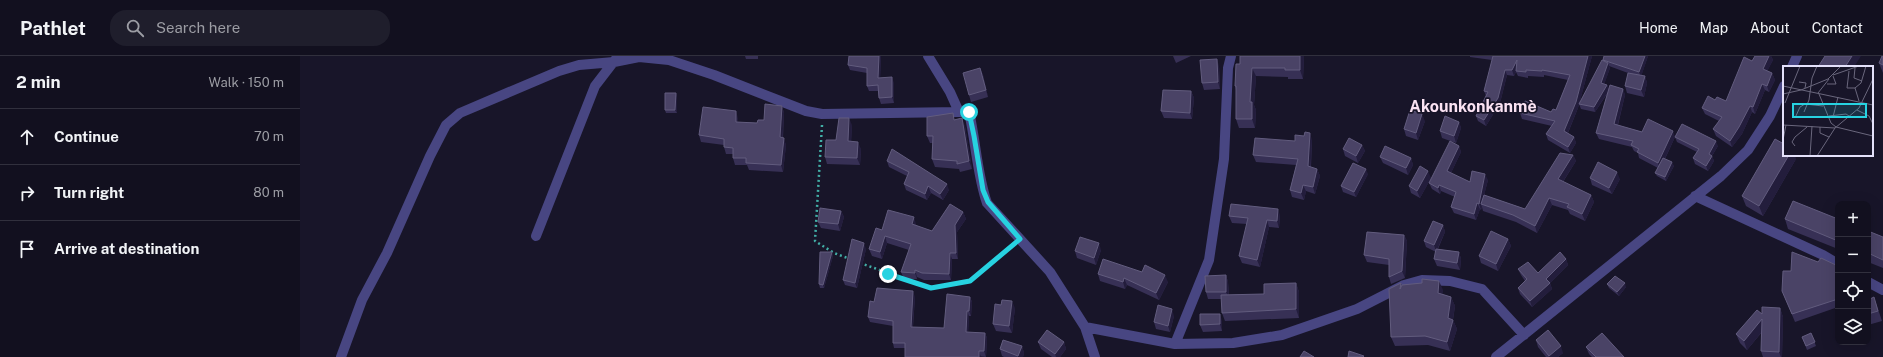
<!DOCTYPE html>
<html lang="en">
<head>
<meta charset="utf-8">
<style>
	:root { --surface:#12101f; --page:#1f1e2c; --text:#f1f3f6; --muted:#9c9da4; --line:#31303d }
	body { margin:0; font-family:"Public Sans",sans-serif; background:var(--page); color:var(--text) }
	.controls { position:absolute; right:12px; bottom:12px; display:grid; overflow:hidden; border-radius:8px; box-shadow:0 4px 16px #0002 }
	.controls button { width:36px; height:36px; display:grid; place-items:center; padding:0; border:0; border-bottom:1px solid var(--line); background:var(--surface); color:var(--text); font:20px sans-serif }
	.stop { position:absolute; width:12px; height:12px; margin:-9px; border:3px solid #27d2e1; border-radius:50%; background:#fff }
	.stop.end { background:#27d2e1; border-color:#fff; box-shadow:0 1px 4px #0008 }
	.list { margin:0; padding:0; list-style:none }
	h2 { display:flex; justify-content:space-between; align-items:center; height:52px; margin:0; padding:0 16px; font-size:17px }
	h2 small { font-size:13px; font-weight:400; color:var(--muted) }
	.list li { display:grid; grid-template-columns:26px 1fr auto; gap:12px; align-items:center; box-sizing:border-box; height:56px; padding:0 16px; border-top:1px solid var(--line) }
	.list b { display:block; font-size:15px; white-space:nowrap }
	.list em { font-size:13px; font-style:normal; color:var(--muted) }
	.icon { flex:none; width:22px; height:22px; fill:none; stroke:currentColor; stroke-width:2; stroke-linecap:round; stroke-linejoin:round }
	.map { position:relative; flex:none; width:1583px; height:301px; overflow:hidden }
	header { display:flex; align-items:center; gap:24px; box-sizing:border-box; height:56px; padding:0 20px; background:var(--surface); border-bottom:1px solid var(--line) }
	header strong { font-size:19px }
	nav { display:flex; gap:22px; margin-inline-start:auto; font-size:14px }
	.search { width:280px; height:36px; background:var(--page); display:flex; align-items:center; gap:10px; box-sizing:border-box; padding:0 14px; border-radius:16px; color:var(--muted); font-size:15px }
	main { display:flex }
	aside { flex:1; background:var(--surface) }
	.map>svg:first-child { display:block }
</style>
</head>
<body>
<header>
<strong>Pathlet</strong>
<div class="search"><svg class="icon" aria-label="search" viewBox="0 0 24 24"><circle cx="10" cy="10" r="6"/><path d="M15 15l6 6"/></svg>Search here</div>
<nav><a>Home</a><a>Map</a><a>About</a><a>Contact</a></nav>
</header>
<main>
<aside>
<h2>2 min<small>Walk · 150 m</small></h2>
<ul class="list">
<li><svg class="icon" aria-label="ahead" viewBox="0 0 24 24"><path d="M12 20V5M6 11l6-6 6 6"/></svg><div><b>Continue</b></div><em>70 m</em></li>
<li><svg class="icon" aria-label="right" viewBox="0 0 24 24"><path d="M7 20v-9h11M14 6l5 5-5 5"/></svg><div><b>Turn right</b></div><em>80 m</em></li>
<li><svg class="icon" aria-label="arrive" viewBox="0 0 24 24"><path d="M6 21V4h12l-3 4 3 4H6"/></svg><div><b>Arrive at destination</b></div></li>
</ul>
</aside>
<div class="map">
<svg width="1583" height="301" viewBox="0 0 1583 301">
	<rect width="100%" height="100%" fill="#181529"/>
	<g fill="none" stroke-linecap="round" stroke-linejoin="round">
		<!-- path -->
		<path stroke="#42aea6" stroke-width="2.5" stroke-dasharray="2 3" stroke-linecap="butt" d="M 522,69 L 515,185 L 534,197 L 550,203
			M 560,207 L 631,232 L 671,225 L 713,189"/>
		<!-- minor -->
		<path stroke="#484682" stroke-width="10" d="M 628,0 L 650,36 L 659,56 L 669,56 C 676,86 677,118 687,147 L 750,216 L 785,271 L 795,301
			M 1492,11 L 1497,0
			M 1395,140 L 1523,199 L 1538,208
			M 236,180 L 295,30 L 315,4
			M 1568,226 L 1583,234
			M 785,271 L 875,288 L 933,287 L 982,279 L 1057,253 L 1104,229 L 1122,224 L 1150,225 L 1182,233 L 1224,279
			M 875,288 L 909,204 L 924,103 L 928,12 L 931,0
			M 41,301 L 62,244 L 87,197 L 130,100 L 146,69 L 160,57 L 259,15 L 279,9 L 314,6 L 339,1 L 369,4 L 414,19 L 506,55 L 522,58 L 659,56
			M 1196,301 L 1421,120 L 1448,94 L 1470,60 L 1484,30"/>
	</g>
	<!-- wall -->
	<path fill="#373055" d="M 445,0 L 458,0 L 458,3 L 446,3 Z
		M 549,0 L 581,0 L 580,22 L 594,27 L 594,47 L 581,48 L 579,42 L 578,35 L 569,35 L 567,30 L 567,17 L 550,14 L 548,9 Z
		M 873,0 L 891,0 L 876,7 Z
		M 1004,0 L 1003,23 L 988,23 L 988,21 L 956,20 L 954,49 L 956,54 L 955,72 L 939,72 L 936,63 L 936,34 L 935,30 L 940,8 Z
		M 1170,0 L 1292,0 L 1278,52 L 1268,77 L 1274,81 L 1276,87 L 1270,97 L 1248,84 L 1246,78 L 1252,70 L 1222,63 L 1220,57 L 1251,56 L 1256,54 L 1268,24 L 1244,19 L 1244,21 L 1228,20 L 1228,22 L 1218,20 L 1216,16 L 1214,20 L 1207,19 L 1200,47 L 1186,70 L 1178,65 L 1176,60 L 1186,40 L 1184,35 L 1192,4 L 1170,1 Z
		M 1348,0 L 1341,20 L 1345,20 L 1347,27 L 1344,41 L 1327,37 L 1325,30 L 1328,17 L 1309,10 L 1310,12 L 1304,28 L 1307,29 L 1309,33 L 1323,33 L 1325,39 L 1318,69 L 1342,76 L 1375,81 L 1365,103 L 1374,110 L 1366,125 L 1357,120 L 1355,117 L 1358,112 L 1339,102 L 1338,97 L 1334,95 L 1332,91 L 1299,83 L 1296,77 L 1307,38 L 1295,56 L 1281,53 L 1279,48 L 1303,5 L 1303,4 Z
		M 1455,0 L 1471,0 L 1473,4 L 1467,15 L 1472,17 L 1475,24 L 1469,36 L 1465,34 L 1455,58 L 1452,56 L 1442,78 L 1432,91 L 1416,80 L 1413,73 L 1419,65 L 1405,58 L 1402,52 L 1415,44 L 1426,45 L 1452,5 Z
		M 1583,0 L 1583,17 L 1579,7 Z
		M 919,10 L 920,33 L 904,34 L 902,27 Z
		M 680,12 L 683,19 L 688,41 L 671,46 L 669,39 Z
		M 891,35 L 894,42 L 892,63 L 864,62 L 861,55 Z
		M 376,37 L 377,41 L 377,57 L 366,57 L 365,54 Z
		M 482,50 L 484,57 L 483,82 L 486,89 L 483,116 L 449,114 L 447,109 L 435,109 L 433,102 L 433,98 L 426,98 L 424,91 L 424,89 L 401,86 L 399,79 L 438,62 L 438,66 L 457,67 L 464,64 Z
		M 656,64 L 665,70 L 672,113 L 660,116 L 659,113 L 635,111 L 632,103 L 633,87 L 630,87 L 627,80 Z
		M 1125,65 L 1118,84 L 1106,80 L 1104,73 Z
		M 1159,66 L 1161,72 L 1156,87 L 1142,82 L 1140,75 Z
		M 552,69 L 551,85 L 561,93 L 560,109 L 527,108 L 525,101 L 536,84 Z
		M 1375,81 L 1418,90 L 1412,100 L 1414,105 L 1408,115 L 1395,108 L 1393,102 L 1397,96 L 1377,86 Z
		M 1012,84 L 1011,111 L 1017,113 L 1020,120 L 1015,138 L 1006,135 L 1004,144 L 992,141 L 990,134 L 996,109 L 956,106 L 953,99 Z
		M 1062,89 L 1065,95 L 1058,107 L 1045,100 L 1043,93 Z
		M 1159,90 L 1161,96 L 1151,117 L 1170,126 L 1188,124 L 1184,139 L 1225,153 L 1273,99 L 1276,105 L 1263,126 L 1291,139 L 1294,146 L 1285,165 L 1270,158 L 1268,154 L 1252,149 L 1237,177 L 1216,166 L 1183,155 L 1182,151 L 1181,154 L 1180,153 L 1176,164 L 1154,157 L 1151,151 L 1155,141 L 1141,135 L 1140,138 L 1132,133 L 1129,127 Z
		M 1080,101 L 1111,102 L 1113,109 L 1108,119 L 1083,107 Z
		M 1496,103 L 1463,160 L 1446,150 L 1442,140 Z
		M 587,105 L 649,134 L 643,144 L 631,137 L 627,144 L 606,134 L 604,128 L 607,120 L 589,111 Z
		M 1068,118 L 1056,141 L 1043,136 L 1041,130 Z
		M 1131,122 L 1120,142 L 1111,137 L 1109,130 Z
		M 1290,122 L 1320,123 L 1312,138 L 1292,129 Z
		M 541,155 L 544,161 L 540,175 L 521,172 L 518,166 Z
		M 663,156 L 666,163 L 657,176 L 658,203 L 652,203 L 651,224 L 624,224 L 617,221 L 617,223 L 604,223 L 601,216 L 609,194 L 587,187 L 582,203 L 572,200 L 569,193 L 582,174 L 616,168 L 616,170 L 632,175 Z
		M 980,159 L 979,172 L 969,171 L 960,211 L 942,207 L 939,200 L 947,168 L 932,167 L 929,160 Z
		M 1485,163 L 1538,163 L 1538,193 L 1488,173 Z
		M 1143,169 L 1145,176 L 1138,193 L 1159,196 L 1161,203 L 1160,214 L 1137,210 L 1134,203 L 1136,196 L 1126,191 L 1124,185 Z
		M 1568,175 L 1583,181 L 1583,212 L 1568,206 Z
		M 1104,179 L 1107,185 L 1105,222 L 1091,228 L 1089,221 L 1089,209 L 1067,206 L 1064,199 Z
		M 1208,183 L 1211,190 L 1198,215 L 1181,207 L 1179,200 Z
		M 566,193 L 557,232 L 545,229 L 543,224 Z
		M 801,194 L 796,209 L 777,202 L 775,195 Z
		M 532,196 L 533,200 L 524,232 L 520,232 L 519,228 Z
		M 1266,203 L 1268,209 L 1250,227 L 1252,233 L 1232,251 L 1220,238 L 1218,232 L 1225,225 L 1221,219 L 1218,213 L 1238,217 Z
		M 1518,206 L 1538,210 L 1538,251 L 1495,266 L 1482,235 L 1491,215 Z
		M 842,216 L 868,226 L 859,244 L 827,229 L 825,233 L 800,225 L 798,218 Z
		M 926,219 L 928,226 L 929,239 L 964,238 L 996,227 L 999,236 L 999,262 L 925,265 L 922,257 L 922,243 L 908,243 L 906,236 Z
		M 1101,227 L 1102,230 L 1143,234 L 1142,238 L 1151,241 L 1155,250 L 1153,264 L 1157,273 L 1150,295 L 1128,289 L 1095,290 L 1091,281 Z
		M 1307,228 L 1326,231 L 1319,240 L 1309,232 Z
		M 615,241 L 613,271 L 644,272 L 670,241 L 672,246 L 671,260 L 669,260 L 668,276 L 685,277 L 687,282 L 686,301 L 605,292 L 594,292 L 593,287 L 593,270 L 570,266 L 568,261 L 574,246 Z
		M 1574,241 L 1582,265 L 1568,269 L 1568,244 Z
		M 715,252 L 712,277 L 696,275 L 693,268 Z
		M 1480,252 L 1483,261 L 1482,301 L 1463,301 L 1461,295 L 1462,276 L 1447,294 L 1440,287 L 1436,278 L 1462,258 Z
		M 874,260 L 870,276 L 856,273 L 854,266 Z
		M 922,265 L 922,275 L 903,276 L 900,269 Z
		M 1511,277 L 1516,290 L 1507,294 L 1502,281 Z
		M 1236,284 L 1263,297 L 1258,301 L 1246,301 L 1238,291 Z
		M 738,286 L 764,286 L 766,293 L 760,301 L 752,301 L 741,293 Z
		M 722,290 L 724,297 L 723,301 L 704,301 L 702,300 L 700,293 Z
		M 1286,291 L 1324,301 L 1292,301 L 1289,298 Z"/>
	<!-- shaded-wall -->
	<path fill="#231d3c" d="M 579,0 L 581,0 L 581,1 L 580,27 L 578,22 Z
		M 1000,0 L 1004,0 L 1003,23 L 1000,14 Z
		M 1288,0 L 1292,0 L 1278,52 L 1266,81 L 1264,75 Z
		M 1345,0 L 1348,0 L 1341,21 L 1339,16 Z
		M 1469,0 L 1471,0 L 1473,4 L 1465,20 L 1463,13 Z
		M 1552,0 L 1561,0 L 1554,11 L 1545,11 Z
		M 917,3 L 919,10 L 920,33 L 918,26 Z
		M 1217,4 L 1219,9 L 1214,20 L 1212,14 Z
		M 1308,7 L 1310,12 L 1303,32 L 1301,27 Z
		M 680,12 L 683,19 L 688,41 L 686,34 Z
		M 952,12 L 956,20 L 954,49 L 956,54 L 955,72 L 952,63 L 950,46 Z
		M 1205,14 L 1207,19 L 1200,47 L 1186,70 L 1184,64 Z
		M 1472,17 L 1475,24 L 1469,36 L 1467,30 Z
		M 1345,20 L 1347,27 L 1344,41 L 1341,34 Z
		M 592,21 L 594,27 L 594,47 L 592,41 Z
		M 1462,28 L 1465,34 L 1455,58 L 1453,51 Z
		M 1307,29 L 1309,34 L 1295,56 L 1294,51 Z
		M 1323,33 L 1325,39 L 1316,75 L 1314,68 Z
		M 891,35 L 894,42 L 892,63 L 890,57 Z
		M 376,37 L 377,41 L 377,57 L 375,54 Z
		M 482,50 L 484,57 L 482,88 L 480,81 Z
		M 1450,50 L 1452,56 L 1442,78 L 1432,91 L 1430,85 Z
		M 436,55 L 438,62 L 438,73 L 436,66 Z
		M 1122,58 L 1125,65 L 1118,84 L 1116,77 Z
		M 549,62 L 552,69 L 551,92 L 548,85 Z
		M 662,62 L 665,70 L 672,113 L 669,105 Z
		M 1159,66 L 1161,72 L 1156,87 L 1154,80 Z
		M 1373,75 L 1375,81 L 1360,113 L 1358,107 Z
		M 1010,77 L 1012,84 L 1010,117 L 1008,110 Z
		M 1274,81 L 1276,87 L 1270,97 L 1268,91 Z
		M 484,82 L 486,89 L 483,116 L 481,109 Z
		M 1416,85 L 1418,90 L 1410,103 L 1409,98 Z
		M 558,86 L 561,93 L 560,109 L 557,102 Z
		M 1062,89 L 1065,95 L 1058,107 L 1056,100 Z
		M 1159,90 L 1161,96 L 1149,121 L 1147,115 Z
		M 1273,99 L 1276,105 L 1260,130 L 1258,123 Z
		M 1489,99 L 1495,99 L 1496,103 L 1463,160 L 1459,150 Z
		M 1412,100 L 1414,105 L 1408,115 L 1406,110 Z
		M 1111,102 L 1113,109 L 1108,119 L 1106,112 Z
		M 1372,106 L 1374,110 L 1366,125 L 1365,121 Z
		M 1017,113 L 1020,120 L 1015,138 L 1013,131 Z
		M 1066,113 L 1068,118 L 1056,141 L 1054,136 Z
		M 1128,115 L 1131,122 L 1120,142 L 1117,135 Z
		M 1317,116 L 1320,123 L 1312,138 L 1309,132 Z
		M 1185,118 L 1188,124 L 1182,148 L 1181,148 L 1182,151 L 1181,154 L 1179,148 Z
		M 647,128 L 649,134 L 643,144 L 640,138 Z
		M 1003,129 L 1006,135 L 1004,144 L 1001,137 Z
		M 1139,129 L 1141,135 L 1140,138 L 1138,132 Z
		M 628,130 L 631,137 L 627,144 L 625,138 Z
		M 1291,139 L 1294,146 L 1285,165 L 1282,158 Z
		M 1249,142 L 1252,149 L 1237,177 L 1235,170 Z
		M 1177,147 L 1180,153 L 1176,164 L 1174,158 Z
		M 978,153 L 980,159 L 979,172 L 977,165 Z
		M 541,155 L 544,161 L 540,175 L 538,168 Z
		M 663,156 L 666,163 L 657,176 L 658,203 L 656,197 L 655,169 Z
		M 614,161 L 616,168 L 614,175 L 612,168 Z
		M 967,164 L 969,171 L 960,211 L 957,204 Z
		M 1143,169 L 1145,176 L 1136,196 L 1134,189 Z
		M 1104,179 L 1107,185 L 1105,222 L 1102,215 Z
		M 585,180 L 587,187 L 582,203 L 580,196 Z
		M 1208,183 L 1211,190 L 1198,215 L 1196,208 Z
		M 564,187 L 566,193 L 557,232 L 555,227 Z
		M 799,187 L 801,194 L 796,209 L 794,202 Z
		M 532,196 L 533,200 L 524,232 L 523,229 Z
		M 1159,196 L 1161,203 L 1160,214 L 1157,207 Z
		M 650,197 L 652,203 L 651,224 L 649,218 Z
		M 1266,203 L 1268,209 L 1248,229 L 1250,227 L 1252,233 L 1232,251 L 1230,245 L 1246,223 Z
		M 615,214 L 617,221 L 617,223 L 615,217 Z
		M 865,219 L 868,226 L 859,244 L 856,237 Z
		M 926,219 L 928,226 L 929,242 L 926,236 Z
		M 824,222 L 827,229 L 825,233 L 823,226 Z
		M 1139,225 L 1143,234 L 1142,246 L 1138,237 Z
		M 996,227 L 999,236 L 999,262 L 996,253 Z
		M 1325,227 L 1326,231 L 1319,240 L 1317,236 Z
		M 613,235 L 615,241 L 612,277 L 611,271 Z
		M 670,241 L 672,246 L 671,260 L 669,255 Z
		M 1151,241 L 1155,250 L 1152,269 L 1153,264 L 1157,273 L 1150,295 L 1147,286 L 1148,262 Z
		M 712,245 L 715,252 L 712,277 L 709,270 Z
		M 1480,252 L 1483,261 L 1482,301 L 1481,301 L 1479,296 Z
		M 872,253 L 874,260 L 870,276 L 868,270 Z
		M 667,255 L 669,260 L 668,282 L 666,276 Z
		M 920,258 L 922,265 L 922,275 L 920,268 Z
		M 1462,263 L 1465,272 L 1447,294 L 1444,285 Z
		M 685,277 L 687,282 L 686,301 L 684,295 Z
		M 764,286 L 766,293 L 760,301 L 756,301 L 755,298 Z
		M 722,290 L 724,297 L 723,301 L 718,301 L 718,300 Z
		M 1261,290 L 1263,297 L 1258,301 L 1249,301 L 1249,300 Z
		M 679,295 L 681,301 L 679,301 Z"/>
	<!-- building -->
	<path fill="#4a4366" stroke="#625c7e" d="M 549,0 L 579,0 L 578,22 L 592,21 L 592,41 L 579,42 L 578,29 L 567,30 L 567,12 L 548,9 Z
		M 940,0 L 1000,0 L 1000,14 L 985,14 L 985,12 L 952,12 L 950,46 L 952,46 L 952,63 L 936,63 L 936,30 L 935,30 L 936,8 L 940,8 Z
		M 1193,0 L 1288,0 L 1276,46 L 1264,75 L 1274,81 L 1268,91 L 1246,78 L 1255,65 L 1220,57 L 1225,45 L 1251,56 L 1253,53 L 1256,54 L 1270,19 L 1242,14 L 1242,15 L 1226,14 L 1226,16 L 1216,15 L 1217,4 L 1212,14 L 1205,14 L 1198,42 L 1184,64 L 1176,60 L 1188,36 L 1184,35 Z
		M 1304,0 L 1345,0 L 1339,16 L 1303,4 Z
		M 1455,0 L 1469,0 L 1463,13 L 1472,17 L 1467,30 L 1462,28 L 1453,51 L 1450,50 L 1439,71 L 1430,85 L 1413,73 L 1422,61 L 1402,52 L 1408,40 L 1415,44 L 1417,41 L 1426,45 L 1444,1 L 1452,5 Z
		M 1525,0 L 1552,0 L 1545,11 L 1518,11 Z
		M 1582,0 L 1583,0 L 1583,9 L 1579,7 Z
		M 917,3 L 918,26 L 902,27 L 900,4 Z
		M 1302,4 L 1308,7 L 1301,27 L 1307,29 L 1294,51 L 1279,48 Z
		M 680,12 L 686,34 L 669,39 L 663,17 Z
		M 1328,17 L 1345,20 L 1341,34 L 1325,30 Z
		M 1310,29 L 1323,33 L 1314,68 L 1342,76 L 1348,63 L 1373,75 L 1358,107 L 1337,96 L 1339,93 L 1331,89 L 1333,85 L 1296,77 Z
		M 863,34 L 891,35 L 890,57 L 861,55 Z
		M 365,37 L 376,37 L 375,54 L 365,54 Z
		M 465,48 L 482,50 L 480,81 L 484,82 L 481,109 L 446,107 L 446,102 L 433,102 L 433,92 L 424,91 L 424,83 L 399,79 L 403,51 L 436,55 L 436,66 L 457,67 L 458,64 L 464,64 Z
		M 1110,54 L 1122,58 L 1116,77 L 1104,73 Z
		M 653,57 L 654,64 L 662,62 L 669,105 L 657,108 L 657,105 L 632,103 L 633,80 L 627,80 L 627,61 Z
		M 1145,60 L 1159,66 L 1154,80 L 1140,75 Z
		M 539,62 L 549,62 L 548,85 L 558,86 L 557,102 L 525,101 L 526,84 L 536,84 Z
		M 1382,68 L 1416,85 L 1409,98 L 1412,100 L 1406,110 L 1393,102 L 1399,93 L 1375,81 Z
		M 1005,76 L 1010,77 L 1008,110 L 1017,113 L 1013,131 L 1003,129 L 1001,137 L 990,134 L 998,103 L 953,99 L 955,82 L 995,85 L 995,79 L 1004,80 Z
		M 1049,82 L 1062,89 L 1056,100 L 1043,93 Z
		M 1475,83 L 1484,88 L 1484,99 L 1489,99 L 1459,150 L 1442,140 Z
		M 1150,85 L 1159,90 L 1147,115 L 1170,126 L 1172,115 L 1185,118 L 1179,148 L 1177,147 L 1174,158 L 1151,151 L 1156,136 L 1139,129 L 1138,132 L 1129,127 Z
		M 1085,90 L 1111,102 L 1106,112 L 1080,101 Z
		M 592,93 L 647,128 L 640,138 L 628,130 L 625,138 L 604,128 L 609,116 L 587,105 Z
		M 1260,97 L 1273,99 L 1258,123 L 1291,139 L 1282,158 L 1267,151 L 1269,148 L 1249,142 L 1235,170 L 1213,159 L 1181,148 L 1184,139 L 1225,153 Z
		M 1363,102 L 1372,106 L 1365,121 L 1355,117 Z
		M 1298,106 L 1317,116 L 1309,132 L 1290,122 Z
		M 1053,107 L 1066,113 L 1054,136 L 1041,130 Z
		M 1120,110 L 1128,115 L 1117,135 L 1109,130 Z
		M 1493,145 L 1538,163 L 1538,185 L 1485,163 Z
		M 650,148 L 663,156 L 655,169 L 656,197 L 650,197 L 649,218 L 622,217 L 615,214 L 615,217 L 601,216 L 611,188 L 585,180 L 580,196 L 569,193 L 576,172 L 582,174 L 588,154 L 614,161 L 612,168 L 632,175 Z
		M 931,148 L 978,153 L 977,165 L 967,164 L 957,204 L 939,200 L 948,162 L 929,160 Z
		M 520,152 L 541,155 L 538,168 L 518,166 Z
		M 1133,165 L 1143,169 L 1134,189 L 1124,185 Z
		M 1191,175 L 1208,183 L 1196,208 L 1179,200 Z
		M 1568,175 L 1583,181 L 1583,204 L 1568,197 Z
		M 1067,176 L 1104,179 L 1102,215 L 1089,221 L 1089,203 L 1064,199 Z
		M 780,181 L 799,187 L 794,202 L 775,195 Z
		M 552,183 L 564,187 L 555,227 L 543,224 Z
		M 1136,193 L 1159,196 L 1157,207 L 1134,203 Z
		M 520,196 L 532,196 L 523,229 L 519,228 Z
		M 1260,196 L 1266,203 L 1246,223 L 1250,227 L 1230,245 L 1218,232 L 1227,223 L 1218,213 L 1228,206 L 1238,217 Z
		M 1492,196 L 1518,206 L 1521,202 L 1538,210 L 1538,243 L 1492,258 L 1482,235 L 1483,215 L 1491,215 Z
		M 803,203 L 842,216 L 845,209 L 865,219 L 856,237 L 824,222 L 823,226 L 798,218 Z
		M 926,219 L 926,236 L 906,236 L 905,220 Z
		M 1315,220 L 1325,227 L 1317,236 L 1307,228 Z
		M 1122,223 L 1139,225 L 1138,237 L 1151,241 L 1148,262 L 1153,264 L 1147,286 L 1125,280 L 1091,281 L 1089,233 L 1101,227 L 1100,233 L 1102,229 L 1122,227 Z
		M 996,227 L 996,253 L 922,257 L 921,239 L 964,238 L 964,228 Z
		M 577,232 L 613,235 L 611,271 L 644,272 L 647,238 L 670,241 L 669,255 L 667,255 L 666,276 L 685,277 L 684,295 L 679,295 L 679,301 L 605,301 L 605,287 L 593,287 L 593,265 L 568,261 L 570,245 L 574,246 Z
		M 1574,241 L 1578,255 L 1568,258 L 1568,244 Z
		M 702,244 L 712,245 L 709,270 L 693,268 L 695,248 L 701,249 Z
		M 858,249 L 872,253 L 868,270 L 854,266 Z
		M 1462,251 L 1480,252 L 1479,296 L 1461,295 L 1462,263 L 1444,285 L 1436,278 L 1457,254 L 1462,258 Z
		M 900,258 L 920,258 L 920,268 L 900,269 Z
		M 747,274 L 764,286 L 755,298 L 738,286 Z
		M 1248,274 L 1261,290 L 1249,300 L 1236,284 Z
		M 1302,277 L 1324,301 L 1296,301 L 1286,291 Z
		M 1511,277 L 1515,286 L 1506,290 L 1502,281 Z
		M 703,284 L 722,290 L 718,300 L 700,293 Z
		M 1004,295 L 1014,301 L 1000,301 Z
		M 1049,295 L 1064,300 L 1063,301 L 1048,301 Z"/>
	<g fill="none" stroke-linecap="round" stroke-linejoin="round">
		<!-- route -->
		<path stroke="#27d2e1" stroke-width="5" d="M 588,218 L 631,232 L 670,225 L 720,183 L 688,146 L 683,134 L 674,80 L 669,56"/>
	</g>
	<g text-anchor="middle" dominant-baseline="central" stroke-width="3.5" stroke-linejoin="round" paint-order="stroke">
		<!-- quarter labels -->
		<g font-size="16" font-weight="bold" fill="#fbe3f3" stroke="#181529">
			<text x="1173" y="50">Akounkonkanmè</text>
		</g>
	</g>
	<!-- overview -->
	<g transform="translate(1483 10)">
		<rect width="90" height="90" fill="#181529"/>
		<path fill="none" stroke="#6a677d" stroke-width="1" d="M 72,2 L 71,12 L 79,15M 66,5 L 64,22 L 72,22 L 78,17 L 83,0M 50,9 L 76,0M 16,16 L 23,17 L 22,22M 44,18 L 53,18 L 50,10M 0,20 L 90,39M 72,22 L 76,35M 35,27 L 46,13M 0,28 L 18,24 L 45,13 L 58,0M 36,28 L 48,57 L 53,61 L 90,70M 2,37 L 17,0M 74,44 L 86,50 L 90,58M 21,46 L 26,34 L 29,12 L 34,0M 46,50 L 63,48 L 66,50M 50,51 L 55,31M 12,52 L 17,41 L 22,38 L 40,40M 0,59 L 52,62M 37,61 L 37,67 L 46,71M 0,74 L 3,59M 12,80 L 9,76 L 12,71 L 24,61M 27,90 L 29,60M 34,90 L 52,62 L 76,42 L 90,13"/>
		<path fill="#27d2e1" fill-opacity="0.15" stroke="#27d2e1" stroke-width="2" d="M 10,38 L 83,38 L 83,51 L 10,51 Z"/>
		<rect width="90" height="90" fill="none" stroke="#e4e1fb" stroke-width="2"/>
	</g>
</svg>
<div class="controls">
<button>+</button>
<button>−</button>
<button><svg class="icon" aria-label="locate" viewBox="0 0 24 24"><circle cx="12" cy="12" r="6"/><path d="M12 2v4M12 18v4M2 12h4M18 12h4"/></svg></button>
<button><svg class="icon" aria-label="layers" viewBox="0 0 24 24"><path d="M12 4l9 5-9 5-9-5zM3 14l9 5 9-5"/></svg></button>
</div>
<div class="stop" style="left:669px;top:56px"></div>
<div class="stop end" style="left:588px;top:218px"></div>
</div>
</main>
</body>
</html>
